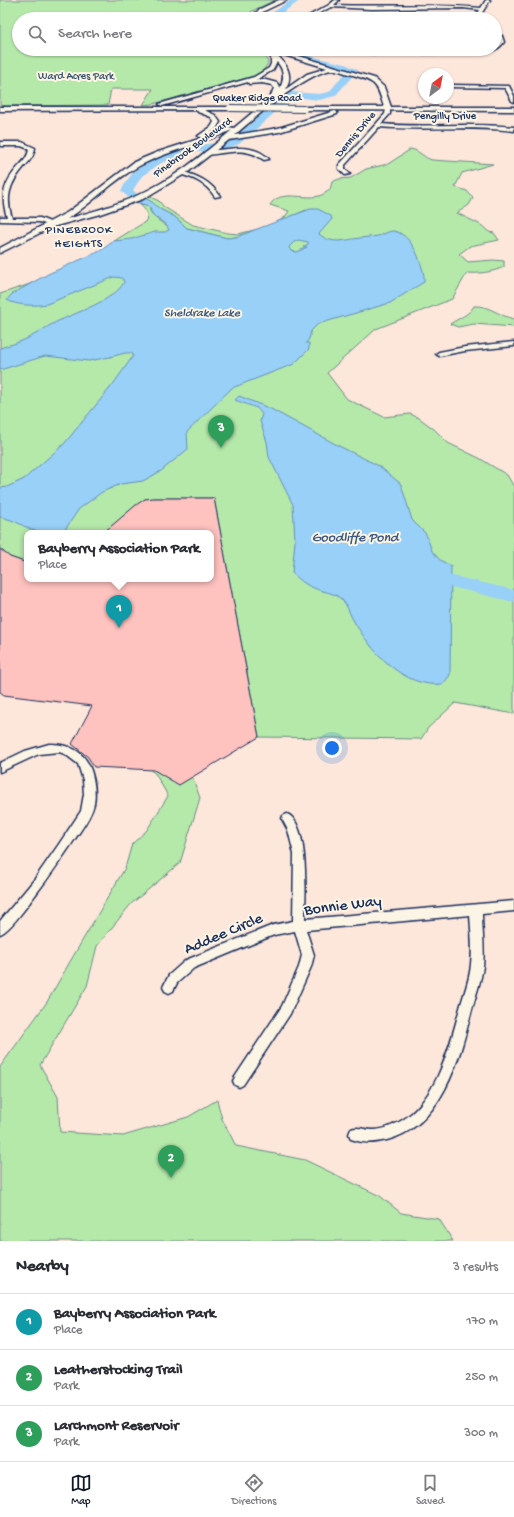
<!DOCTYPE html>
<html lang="en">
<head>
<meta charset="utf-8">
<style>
	:root { --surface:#fff; --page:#f7f7f7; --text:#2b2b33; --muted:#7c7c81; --line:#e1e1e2; --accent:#111827 }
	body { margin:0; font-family:"Gochi Hand",sans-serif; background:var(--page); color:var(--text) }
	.compass { position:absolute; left:418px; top:68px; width:36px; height:36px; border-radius:50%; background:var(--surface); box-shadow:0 1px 3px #0004; rotate:32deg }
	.you { position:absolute; left:332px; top:748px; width:14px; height:14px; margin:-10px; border:3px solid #fff; border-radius:50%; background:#1a73e8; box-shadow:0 0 0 6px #1a73e833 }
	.badge { display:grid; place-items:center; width:26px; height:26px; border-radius:50%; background:var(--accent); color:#fff; font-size:13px; font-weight:700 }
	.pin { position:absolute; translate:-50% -33px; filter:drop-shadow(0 1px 2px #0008) }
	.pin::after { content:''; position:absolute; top:21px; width:14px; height:12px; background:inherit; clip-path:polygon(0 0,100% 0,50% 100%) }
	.popup { position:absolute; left:24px; top:530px; width:190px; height:52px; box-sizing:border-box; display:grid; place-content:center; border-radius:8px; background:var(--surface); filter:drop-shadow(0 1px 3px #0005); font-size:13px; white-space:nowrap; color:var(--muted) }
	.popup b { font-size:15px; color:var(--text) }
	.popup::after { content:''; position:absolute; left:50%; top:100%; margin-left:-8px; border:8px solid transparent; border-top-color:var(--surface) }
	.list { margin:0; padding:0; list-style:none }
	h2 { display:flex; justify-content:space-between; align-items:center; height:52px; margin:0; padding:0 16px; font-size:17px }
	h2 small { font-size:13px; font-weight:400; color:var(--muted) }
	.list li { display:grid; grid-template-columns:26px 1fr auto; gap:12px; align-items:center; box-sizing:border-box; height:56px; padding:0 16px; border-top:1px solid var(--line) }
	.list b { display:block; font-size:15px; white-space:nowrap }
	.list p { margin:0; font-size:13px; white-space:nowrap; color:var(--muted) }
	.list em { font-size:13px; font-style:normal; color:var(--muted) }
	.icon { flex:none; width:22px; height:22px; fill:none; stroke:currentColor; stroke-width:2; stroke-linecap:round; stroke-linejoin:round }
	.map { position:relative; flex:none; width:514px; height:1241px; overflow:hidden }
	.search { position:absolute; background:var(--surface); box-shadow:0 1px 3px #0004; left:12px; right:12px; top:12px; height:44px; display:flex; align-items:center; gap:10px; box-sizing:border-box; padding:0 14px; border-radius:22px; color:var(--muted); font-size:15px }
	.sheet { height:220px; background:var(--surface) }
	nav { display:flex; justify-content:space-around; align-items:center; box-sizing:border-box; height:56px; border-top:1px solid var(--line); background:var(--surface); font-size:11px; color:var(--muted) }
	nav a { display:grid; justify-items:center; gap:2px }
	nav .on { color:var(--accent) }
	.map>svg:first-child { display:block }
</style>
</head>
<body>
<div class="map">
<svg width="514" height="1241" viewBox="0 0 514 1241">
	<rect width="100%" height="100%" fill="#fde6da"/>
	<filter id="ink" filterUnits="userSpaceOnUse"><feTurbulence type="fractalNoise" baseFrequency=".025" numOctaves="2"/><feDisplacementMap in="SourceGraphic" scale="8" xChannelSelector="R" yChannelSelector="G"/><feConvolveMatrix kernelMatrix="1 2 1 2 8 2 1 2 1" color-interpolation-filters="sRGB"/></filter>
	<g filter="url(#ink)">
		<!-- green -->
		<path fill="#b5e9aa" stroke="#688c84" d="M 0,0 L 275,0 L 252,11 L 245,19 L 19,19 L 19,49 L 257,49 L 266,57 L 268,63 L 264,70 L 254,76 L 153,104 L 143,105 L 153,89 L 111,89 L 108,105 L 0,106 Z
			M 411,149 C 420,151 424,158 432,160 L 493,164 L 462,173 L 455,187 L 467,191 L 473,198 L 469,205 L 457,213 L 481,225 L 489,232 L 494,233 L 499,240 L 470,246 L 459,254 L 468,262 L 493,260 L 504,261 L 504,267 C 493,272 479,274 467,273 L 452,299 L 376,329 L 327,373 L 347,399 L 384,417 L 410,414 L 419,418 L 434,429 L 448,443 L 479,458 L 507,475 L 514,487 L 514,714 L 455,703 L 428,728 L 421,739 L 259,737 L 214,498 L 153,498 L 145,499 L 103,533 L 27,533 L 27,563 L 10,557 L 0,549 L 0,294 L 27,285 L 130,240 L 114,241 L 145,222 C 150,214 145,210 140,204 L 146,205 L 150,208 L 150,211 L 154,217 L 169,228 L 222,241 L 284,234 L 306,210 L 274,224 L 285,217 L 289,211 L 270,205 C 280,189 303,200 319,196 C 323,195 326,192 330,190 L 332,182 L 339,179 L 351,178 L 366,169 L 388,164 Z
			M 148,196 L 159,201 L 164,207 L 193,225 L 228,233 L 238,234 L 266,227 L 236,237 L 227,238 L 187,228 L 175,217 L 160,209 L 145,198 Z
			M 474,306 C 489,305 499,316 514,319 L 514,327 L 474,324 L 458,327 L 450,324 C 459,318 469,315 474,306 Z
			M 185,757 L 200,798 L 180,863 L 131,904 L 97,946 L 87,986 L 40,1065 L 58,1097 L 60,1132 L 123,1136 L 188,1117 L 217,1100 L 222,1119 L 236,1146 L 305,1160 L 380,1196 L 401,1213 L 439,1219 L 453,1241 L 0,1241 L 0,1067 L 47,1002 L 71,960 L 125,868 L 132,844 L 147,830 L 168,796 L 155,773 L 139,763 Z"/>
		<!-- water -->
		<path fill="#98d0f8" stroke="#6690ba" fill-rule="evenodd" d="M 133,196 L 145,198 L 152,202 L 160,209 L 175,217 L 187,228 L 227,238 L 236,237 L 310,209 L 318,209 L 331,216 L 332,219 L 319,234 C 332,245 344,240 360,238 C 366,237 372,237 378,236 C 383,235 388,231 393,231 C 405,232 414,246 418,256 C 421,265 425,273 424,282 L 390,303 L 318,324 L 311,331 L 309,339 L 306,343 L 309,343 L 309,349 L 294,364 L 232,388 L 187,432 L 188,449 L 161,471 L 143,481 L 121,484 L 102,492 L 79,509 L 64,531 C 31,539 27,522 0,517 L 0,488 L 7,487 L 24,479 L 64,444 L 114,383 L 133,356 L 132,353 L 125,353 L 110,357 L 89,361 L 45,356 L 0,370 L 0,348 C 9,345 18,343 26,339 C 37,334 46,327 56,322 C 73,314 117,299 124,282 L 122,278 L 114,277 L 47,304 C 36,306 17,306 7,300 L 12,294 L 48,274 L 100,251 L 114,241 L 131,239 L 155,232 L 165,232 L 169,230 C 166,220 151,219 150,208 L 146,205 L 135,202 L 136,201 L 132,198 ZM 299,240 L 308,242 L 308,244 L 303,247 L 307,247 L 297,252 L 291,251 L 289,247 L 294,242 Z
			M 239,396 L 271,409 L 339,446 L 379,466 L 401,484 L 412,520 L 426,534 L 432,551 L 440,560 L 451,566 L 450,675 L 443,684 C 403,689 370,650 352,618 C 348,610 347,604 340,598 C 333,592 322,592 314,588 C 305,585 299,579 292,573 L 295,541 L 293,505 L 269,457 L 267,442 L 260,421 L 262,414 L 257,408 L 235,400 Z"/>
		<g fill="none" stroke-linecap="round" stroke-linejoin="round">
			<!-- river -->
			<path fill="#98d0f8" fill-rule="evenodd" d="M 291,0 L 301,0 L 273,19 L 263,19 Z
				M 276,49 L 288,49 L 301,54 L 345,64 L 358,70 L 335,96 L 319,100 L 296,97 L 287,102 L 239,144 L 224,149 L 190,153 L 161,163 L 142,176 L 133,190 L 139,196 L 137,198 L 129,198 L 121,191 L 126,182 L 134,171 L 153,159 L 190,146 L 226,142 L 236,136 L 281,98 L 291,92 L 319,94 L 329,92 L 347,71 L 295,58 Z
				M 449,575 L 514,590 L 514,602 L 443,585 L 440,581 L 443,577 Z"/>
		</g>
		<!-- building -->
		<path fill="#fec2bf" stroke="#1b2f5e" d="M 153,498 L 214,498 L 259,737 L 179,785 L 154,770 L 94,767 L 88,757 L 72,744 L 92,706 L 4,695 L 0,692 L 0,549 L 10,557 L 27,563 L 27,579 L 211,579 L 211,533 L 103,533 L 136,505 L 145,499 Z"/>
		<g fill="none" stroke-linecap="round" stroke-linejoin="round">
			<!-- street casing -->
			<g stroke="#1b2f5e" stroke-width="3">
				<path id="street" d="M 335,0 L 339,0 L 334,5 C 383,7 432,3 481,8 L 486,0 L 490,0 L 478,19 L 474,19 L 480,10 L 463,8 L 371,9 L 331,7 L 308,19 L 303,19 L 329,5 Z
					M 495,34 L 502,36 L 504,42 C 501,46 497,50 492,50 C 471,54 346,57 332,49 L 365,51 L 495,49 L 495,46 L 500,42 L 498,38 L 495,37 Z
					M 453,85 L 509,86 L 514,96 L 514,102 L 512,101 L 505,88 L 451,87 L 451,85 Z
					M 388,108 L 390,109 L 390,114 L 381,124 C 425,128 470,122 514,127 L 514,131 C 469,125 424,131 379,127 L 345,165 L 345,169 L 350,174 L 345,175 L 339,169 L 339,165 L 385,114 L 386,109 Z
					M 0,142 L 22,142 L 35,148 C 34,156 30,161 24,167 C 10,183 5,197 12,218 L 40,218 L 55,224 L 55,226 L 51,226 L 39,222 L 0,221 L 0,217 L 7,217 C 0,195 4,182 20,165 C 25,160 28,156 29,149 L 21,146 L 0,146 Z
					M 238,148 C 250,148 260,150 269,159 L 264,160 C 245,146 229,153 207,155 L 204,153 L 207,151 Z
					M 181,171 C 198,176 210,181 220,196 L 215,197 C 206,183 194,178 179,174 L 179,172 Z
					M 514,342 L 514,346 L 465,351 L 439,356 L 436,354 L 439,352 L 465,347 Z
					M 49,744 C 66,744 81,749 89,765 C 94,777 96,792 94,804 C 91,817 82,828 75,839 C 62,858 50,876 36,894 C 29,903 10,931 0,934 L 0,921 L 34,880 L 59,844 L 81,811 L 84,794 L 83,780 L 78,764 L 65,754 L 59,752 L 39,754 L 0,772 L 0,763 L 25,751 Z
					M 287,814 C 310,823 305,898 305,919 L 514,901 L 514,911 L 482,914 C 482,931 485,949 483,966 C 481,982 475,997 471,1013 C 459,1060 442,1126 387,1140 C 374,1143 364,1144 351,1139 L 349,1134 L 351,1129 C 358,1126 365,1130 372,1130 C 378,1130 387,1128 393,1125 C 436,1107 449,1048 460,1008 C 464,993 470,979 471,964 C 473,948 471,931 470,915 L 306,930 L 314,955 L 311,967 L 290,1014 L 243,1085 L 239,1087 L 235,1085 L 233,1081 L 235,1077 L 282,1006 L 299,967 L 302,955 L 295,931 L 274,935 L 194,968 L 177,983 L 173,991 L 169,993 L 165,991 L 163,987 L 169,975 L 186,960 L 273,925 L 293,921 L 294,854 L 288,830 L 282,819 L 283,816 Z"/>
			</g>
			<!-- secondary casing -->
			<g stroke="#1b2f5e" stroke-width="3">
				<path id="secondary" d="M 279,0 L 287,0 L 264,11 L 255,19 L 249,19 L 260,9 Z
					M 263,49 L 275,49 L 374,78 L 384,87 L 391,107 L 514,107 L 514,111 L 302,110 L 302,108 L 304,107 L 384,107 C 377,84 377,82 353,75 C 347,74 341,71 335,70 C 312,68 253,119 235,135 L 278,128 L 335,111 L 337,112 L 337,114 L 279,132 L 229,140 L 188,172 L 143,199 L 100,214 L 52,227 L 0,253 L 0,248 L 68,212 L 134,162 L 158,152 L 202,138 L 198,136 L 211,127 L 214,122 L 211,117 L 198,112 L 197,110 L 0,111 L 0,107 L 232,107 L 233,108 L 230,110 L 204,110 L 215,115 L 220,122 L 216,129 L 204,137 L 229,127 L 234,128 L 270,98 L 274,88 L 272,85 L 262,83 L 249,84 L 248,82 L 162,106 L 159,104 L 254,77 L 269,68 L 271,64 L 271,56 ZM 274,52 L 327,68 L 307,74 L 286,89 C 294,74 286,63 274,52 ZM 277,62 C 284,70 285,78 280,88 L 277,83 L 262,79 L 254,81 L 273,70 ZM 232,130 C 203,155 172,180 136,196 C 114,206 90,212 67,219 C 93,203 114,179 141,165 C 170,150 202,144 232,130 Z"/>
			</g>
			<!-- street -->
			<use href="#street" fill="#fcf5e5" fill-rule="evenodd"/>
			<!-- secondary -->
			<use href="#secondary" fill="#fcf5e5" fill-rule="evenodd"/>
			<!-- secondary-bridge casing -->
			<g stroke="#1b2f5e" stroke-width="8" stroke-linecap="butt">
				<path id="secondary-bridge" d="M 230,108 L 304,109"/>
			</g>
			<!-- secondary-bridge -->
			<use href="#secondary-bridge" stroke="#fcf5e5" stroke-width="6"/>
		</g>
	</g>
	<g text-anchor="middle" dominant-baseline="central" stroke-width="4" stroke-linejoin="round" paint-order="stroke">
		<!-- far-park labels -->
		<g font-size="11" fill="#3a546d" stroke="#fcf5e5">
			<text x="76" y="77">Ward Acres Park</text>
		</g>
		<!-- far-street labels -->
		<g font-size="11" fill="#1b2f5e" stroke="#fcf5e5">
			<text x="257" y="99">Quaker Ridge Road</text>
			<text x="445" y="117">Pengilly Drive</text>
			<text transform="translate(356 135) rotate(-50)">Dennis Drive</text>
			<text transform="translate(193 148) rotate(-36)">Pinebrook Boulevard</text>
		</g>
		<!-- far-neighbourhood labels -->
		<g font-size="12" letter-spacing="1" fill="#1b2f5e" stroke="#fcf5e5">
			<text x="79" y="231">PINEBROOK<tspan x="79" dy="14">HEIGHTS</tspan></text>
		</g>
		<!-- far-water labels -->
		<g font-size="12" font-style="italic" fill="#3a5784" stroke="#fcf5e5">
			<text x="202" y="314">Sheldrake Lake</text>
		</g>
		<!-- water labels -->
		<g font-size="14" font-style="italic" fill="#3a5784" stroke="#fcf5e5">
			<text x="355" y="538">Goodliffe Pond</text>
		</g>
		<!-- near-street labels -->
		<g font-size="16" fill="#1b2f5e" stroke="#fcf5e5">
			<text transform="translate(343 907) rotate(-7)">Bonnie Way</text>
			<text transform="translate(224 935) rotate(-23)">Addee Circle</text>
		</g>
	</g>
</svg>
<svg class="compass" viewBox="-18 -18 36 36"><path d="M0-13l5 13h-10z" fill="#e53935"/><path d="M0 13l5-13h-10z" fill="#7c7c81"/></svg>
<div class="you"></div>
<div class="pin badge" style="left:119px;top:628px;background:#0f9aa8">1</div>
<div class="popup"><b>Bayberry Association Park</b>Place</div>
<div class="pin badge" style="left:171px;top:1178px;background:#2e9e5b">2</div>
<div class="pin badge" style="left:221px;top:448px;background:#2e9e5b">3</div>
<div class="search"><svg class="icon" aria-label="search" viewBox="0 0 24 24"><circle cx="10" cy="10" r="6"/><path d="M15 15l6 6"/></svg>Search here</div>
</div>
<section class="sheet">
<h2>Nearby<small>3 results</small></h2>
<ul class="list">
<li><span class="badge" style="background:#0f9aa8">1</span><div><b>Bayberry Association Park</b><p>Place</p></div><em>170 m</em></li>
<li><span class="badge" style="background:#2e9e5b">2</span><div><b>Leatherstocking Trail</b><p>Park</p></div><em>250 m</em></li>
<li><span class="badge" style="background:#2e9e5b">3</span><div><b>Larchmont Reservoir</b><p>Park</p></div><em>300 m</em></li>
</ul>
</section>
<nav>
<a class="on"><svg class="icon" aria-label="map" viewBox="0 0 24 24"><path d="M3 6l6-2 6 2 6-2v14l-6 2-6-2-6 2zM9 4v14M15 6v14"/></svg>Map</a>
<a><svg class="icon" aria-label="directions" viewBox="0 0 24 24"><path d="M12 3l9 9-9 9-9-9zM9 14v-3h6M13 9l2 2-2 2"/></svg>Directions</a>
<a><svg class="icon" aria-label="saved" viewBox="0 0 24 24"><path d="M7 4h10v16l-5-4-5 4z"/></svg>Saved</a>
</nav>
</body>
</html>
